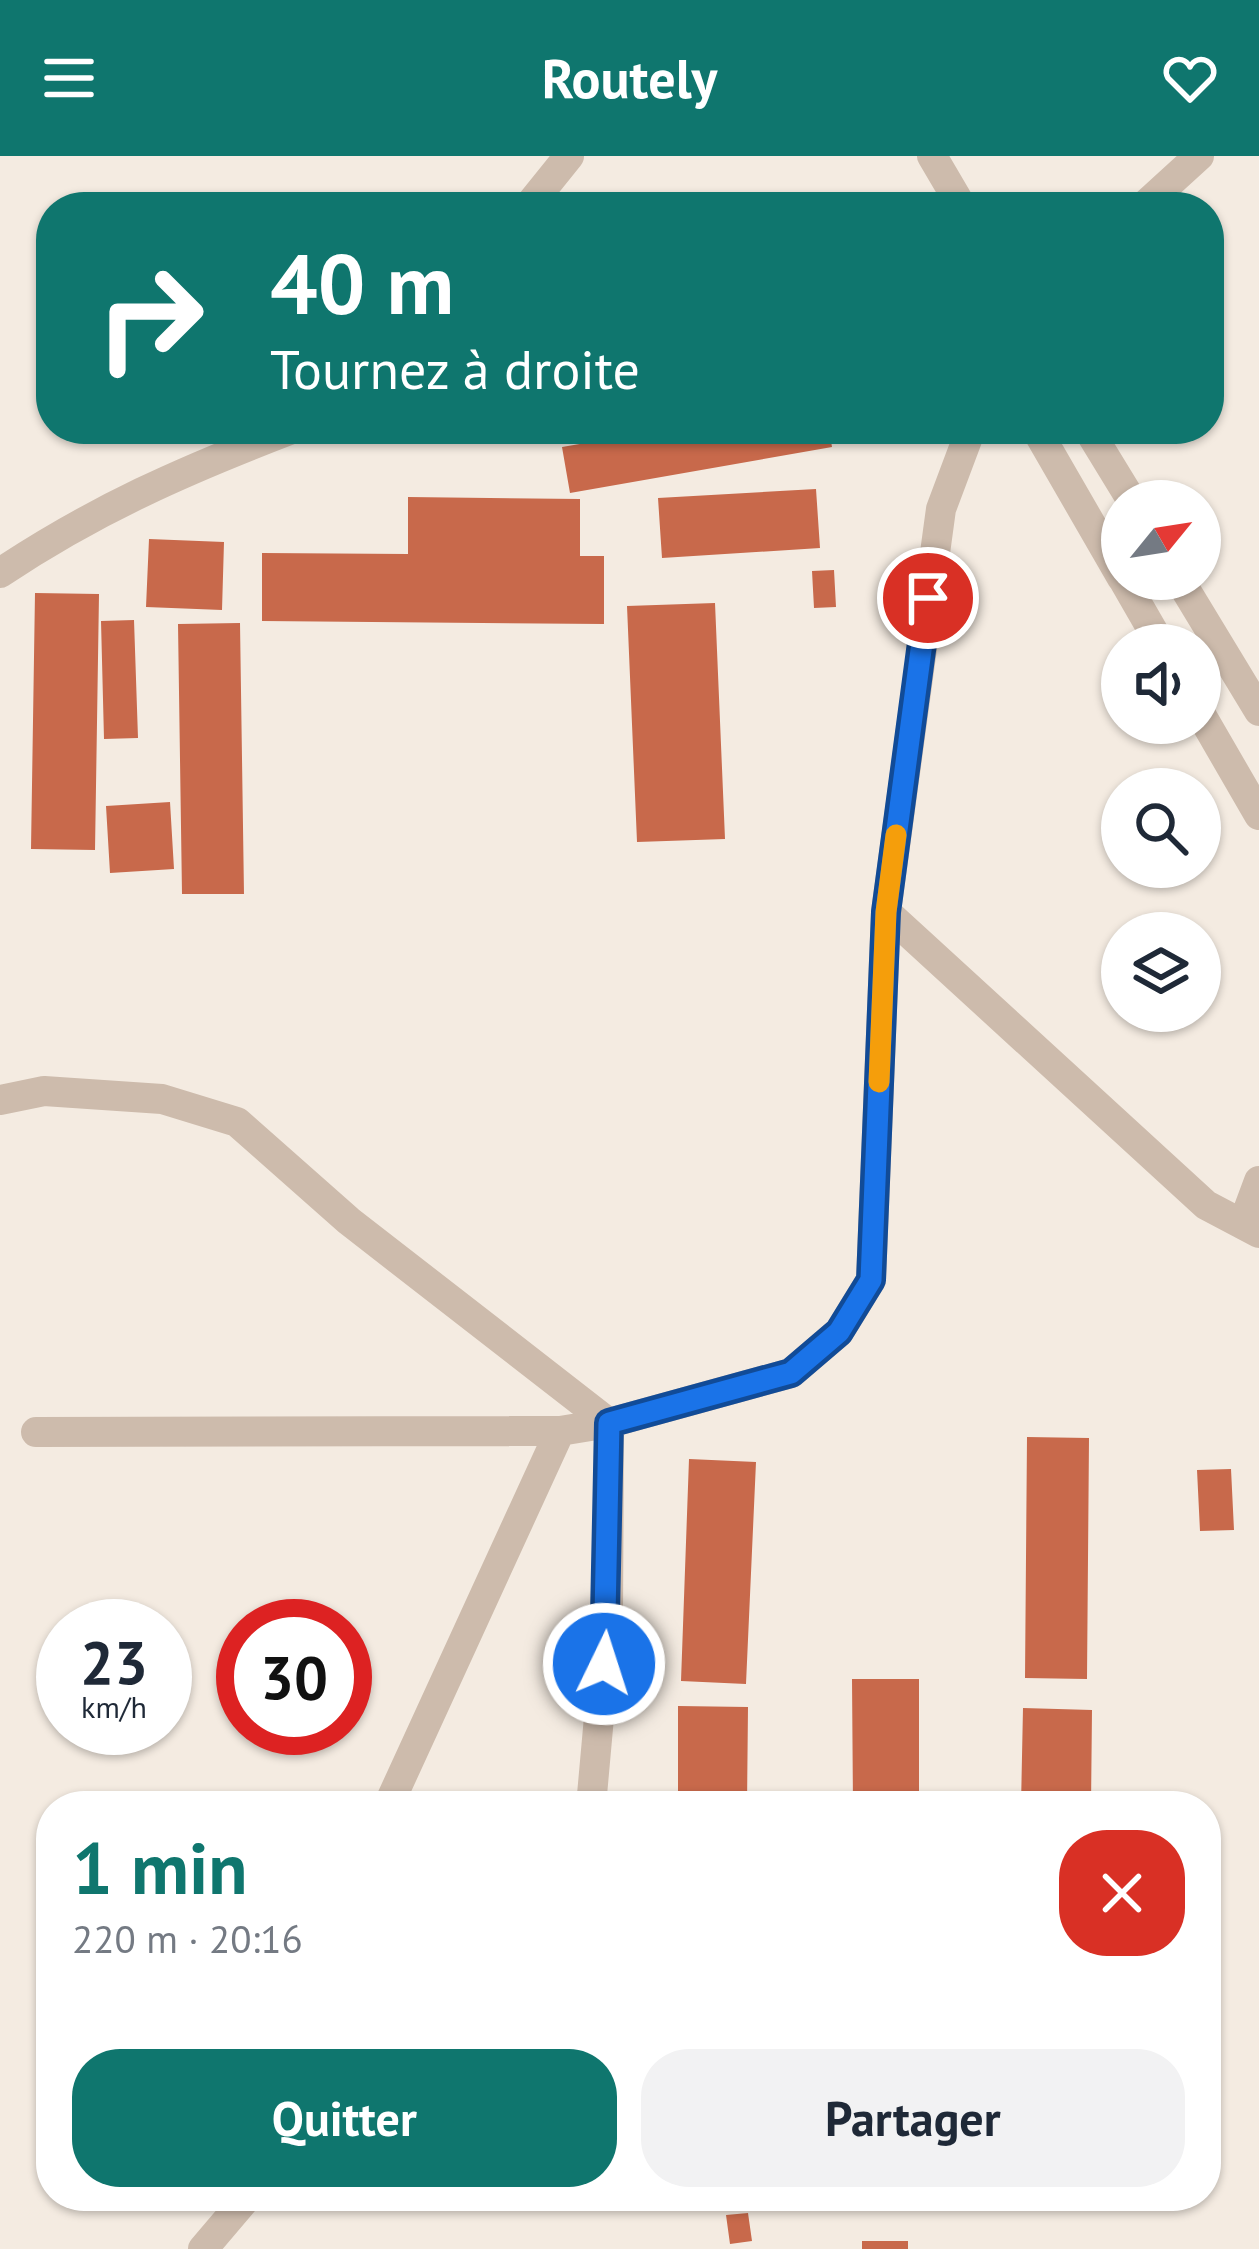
<!DOCTYPE html>
<html lang="fr">
<meta charset="utf-8">
<style>
body{margin:0;font-family:"PT Sans",sans-serif;background:#f2f2f3;color:#1f2937;height:100vh;display:flex;flex-direction:column;font-size:45px;white-space:nowrap}
*{box-sizing:border-box;margin:0}
p{font-size:39px;color:#747a83}
.icon{flex:none;width:66px;height:66px;fill:none;stroke:currentColor;stroke-width:2;stroke-linecap:round;stroke-linejoin:round}
.map{position:relative;flex:1;overflow:hidden}
.panel{position:absolute;left:36px;top:1635px;width:1185px;height:420px;display:flex;flex-direction:column;background:#fff;border-radius:48px;box-shadow:0 3px 9px #0004}
.panel>*{flex:none}
.top-card{position:absolute;left:36px;top:36px;width:1188px;height:252px;border-radius:48px;box-shadow:0 3px 9px #0004;background:#0f766e;color:#fff;overflow:hidden}
.needle{width:78px;rotate:60deg}
.fabs{position:absolute;left:1101px;top:324px;display:grid;gap:24px}
.fabs a{display:grid;place-items:center;width:120px;height:120px;border-radius:50%;background:#fff;box-shadow:0 3px 9px #0004;font-size:60px}
.speed{position:absolute;left:36px;top:1443px;display:flex;gap:24px;font-size:60px;font-weight:700;text-align:center}
.speed>*{display:grid;place-content:center;width:156px;height:156px;border-radius:50%;background:#fff;box-shadow:0 3px 9px #0004;line-height:1}
.speed small{font-size:30px;font-weight:400}
.speed .limit{border:18px solid #d22;background:#fff;color:#111}
.pin{position:absolute;display:grid;place-items:center;width:102px;height:102px;color:#fff;margin:-51px;border:6px solid #fff;border-radius:50%;box-shadow:0 3px 12px #0007}
.me{position:absolute;width:132px;margin:-66px;rotate:4deg;stroke-linejoin:round;filter:drop-shadow(0 0 9px #0008)}
.turn{display:flex;align-items:center;gap:42px;height:252px;padding:0 36px;font-size:54px}
.turn .icon{width:156px;height:156px;stroke-width:2.5}
.turn b{display:block;font-size:84px;line-height:102px}
.round{display:grid;place-items:center;flex:none;width:126px;height:126px;border-radius:48px;background:#f2f2f3}
.headline{display:flex;align-items:center;justify-content:space-between;height:204px;padding:0 36px}
h1{font-size:72px;font-weight:600;line-height:90px;color:#0f766e}
.primary-button{display:flex;gap:24px;margin-top:auto;padding:24px 36px}
.primary-button a{flex:1;height:138px;border-radius:48px;background:#0f766e;color:#fff;font-size:48px;font-weight:600;line-height:138px;text-align:center}
.primary-button a+a{background:#f2f2f3;color:#1f2937}
header{display:flex;justify-content:space-between;align-items:center;height:156px;padding:0 36px;background:#0f766e;color:#fff;font-size:54px;font-weight:600}
.map>svg:first-child{display:block}
.building{fill:#c8694b}
.lines{fill:none;stroke-linecap:round;stroke-linejoin:round}
.street{stroke:#cdbbac;stroke-width:30}
.route-casing{stroke:#114b97;stroke-width:30}
.route{stroke:#1a73e8;stroke-width:21}
.slow{stroke:#f59e0b;stroke-width:21}
</style>
<header><svg class="icon" aria-label="menu" viewBox="0 0 24 24"><path d="M4 6h16M4 12h16M4 18h16"/></svg>Routely<svg class="icon" aria-label="heart" viewBox="0 0 24 24"><path d="M12 20l-8-8c-3-5 5-10 8-4 3-6 11-1 8 4z"/></svg></header>
<div class="map">
<svg width="1259" height="2093" viewBox="0 0 1259 2093">
<rect width="100%" height="100%" fill="#f4ebe1"/>
<path class="building" d="M668,273H829L832,291L570,337L562,291Z
M816,333L820,392L662,402L658,342Z
M408,341L580,343V400H604V468L262,465V397L408,398Z
M149,383L224,386L222,454L146,451Z
M834,414L836,451L814,452L812,415Z
M35,437L99,438L95,694L31,693Z
M715,447L725,683L637,686L627,450Z
M134,464L138,582L104,583L101,465Z
M240,467L244,738H182L178,468Z
M170,646L174,713L110,717L106,650Z
M1027,1281L1089,1282L1087,1523L1025,1522Z
M689,1303L756,1306L746,1528L681,1525Z
M1231,1313L1234,1374L1200,1375L1197,1314Z
M852,1523H919V1650H853Z
M678,1550L748,1551L747,1650H678Z
M1023,1552L1092,1554L1091,1650H1021Z
M839,2040H925V2050H839Z
M748,2057L752,2085L730,2088L726,2059Z
M862,2085H908V2093H862Z"/>
<g class="lines">
<path class="street" d="M932,0L962,51
M528,51L569,0
M1143,51L1199,0
M1036,273L1122,422
M1088,273L1132,345
M0,417C96,353 185,314 292,273
M1123,423L1161,489
M1179,423L1259,555
M1200,557L1259,659
M886,756L1206,1049L1259,1077
M0,944L44,935L162,943L237,966L349,1065L609,1267L608,1461L591,1650
M1243,1068L1259,1025
M36,1276L560,1275L609,1267L791,1217L839,1176L871,1124L886,756L941,353L971,273
M388,1650L560,1275
M203,2093L248,2040"/>
</g>
<g class="lines">
<defs>
<path id="route" d="M604,1508L609,1267L791,1217L839,1176L871,1124L886,756L928,442"/>
</defs>
<use href="#route" class="route-casing"/>
<use href="#route" class="route"/>
<path class="slow" d="M879,926L886,756L896,679"/>
</g>
</svg>
<div class="fabs">
<a><svg class="needle" viewBox="-14 -14 28 28"><path d="M0-13l5 13h-10z" fill="#e53935"/><path d="M0 13l5-13h-10z" fill="#747a83"/></svg></a>
<a><svg class="icon" aria-label="sound" viewBox="0 0 24 24"><path d="M4 9h4l5-4v14l-5-4H4zM17 9q2 3 0 6"/></svg></a>
<a><svg class="icon" aria-label="search" viewBox="0 0 24 24"><circle cx="10" cy="10" r="6"/><path d="M15 15l6 6"/></svg></a>
<a><svg class="icon" aria-label="layers" viewBox="0 0 24 24"><path d="M12 4l9 5-9 5-9-5zM3 14l9 5 9-5"/></svg></a>
</div>
<div class="speed"><div>23<small>km/h</small></div><div class="limit">30</div></div>
<div class="pin" style="left:928px;top:442px;background:#d93025"><svg class="icon" aria-label="arrive" viewBox="0 0 24 24"><path d="M6 21V4h12l-3 4 3 4H6"/></svg></div>
<svg class="me" style="left:604px;top:1508px" viewBox="-20 -20 40 40"><circle r="17" fill="#1a73e8" stroke="#fff" stroke-width="3"/><path d="M0-11L8 9 0 5-8 9z" fill="#fff"/></svg>
<div class="top-card">
<div class="turn"><svg class="icon" aria-label="right" viewBox="0 0 24 24"><path d="M7 20v-9h11M14 6l5 5-5 5"/></svg><div><b>40 m</b>Tournez à droite</div></div>
</div>
<section class="panel">
<div class="headline"><div><h1>1 min</h1><p>220 m · 20:16</p></div><a class="round" style="background:#d93025;color:#fff"><svg class="icon" aria-label="close" viewBox="0 0 24 24"><path d="M6 6l12 12M18 6L6 18"/></svg></a></div>
<div class="primary-button"><a>Quitter</a><a>Partager</a></div>
</section>
</div>
